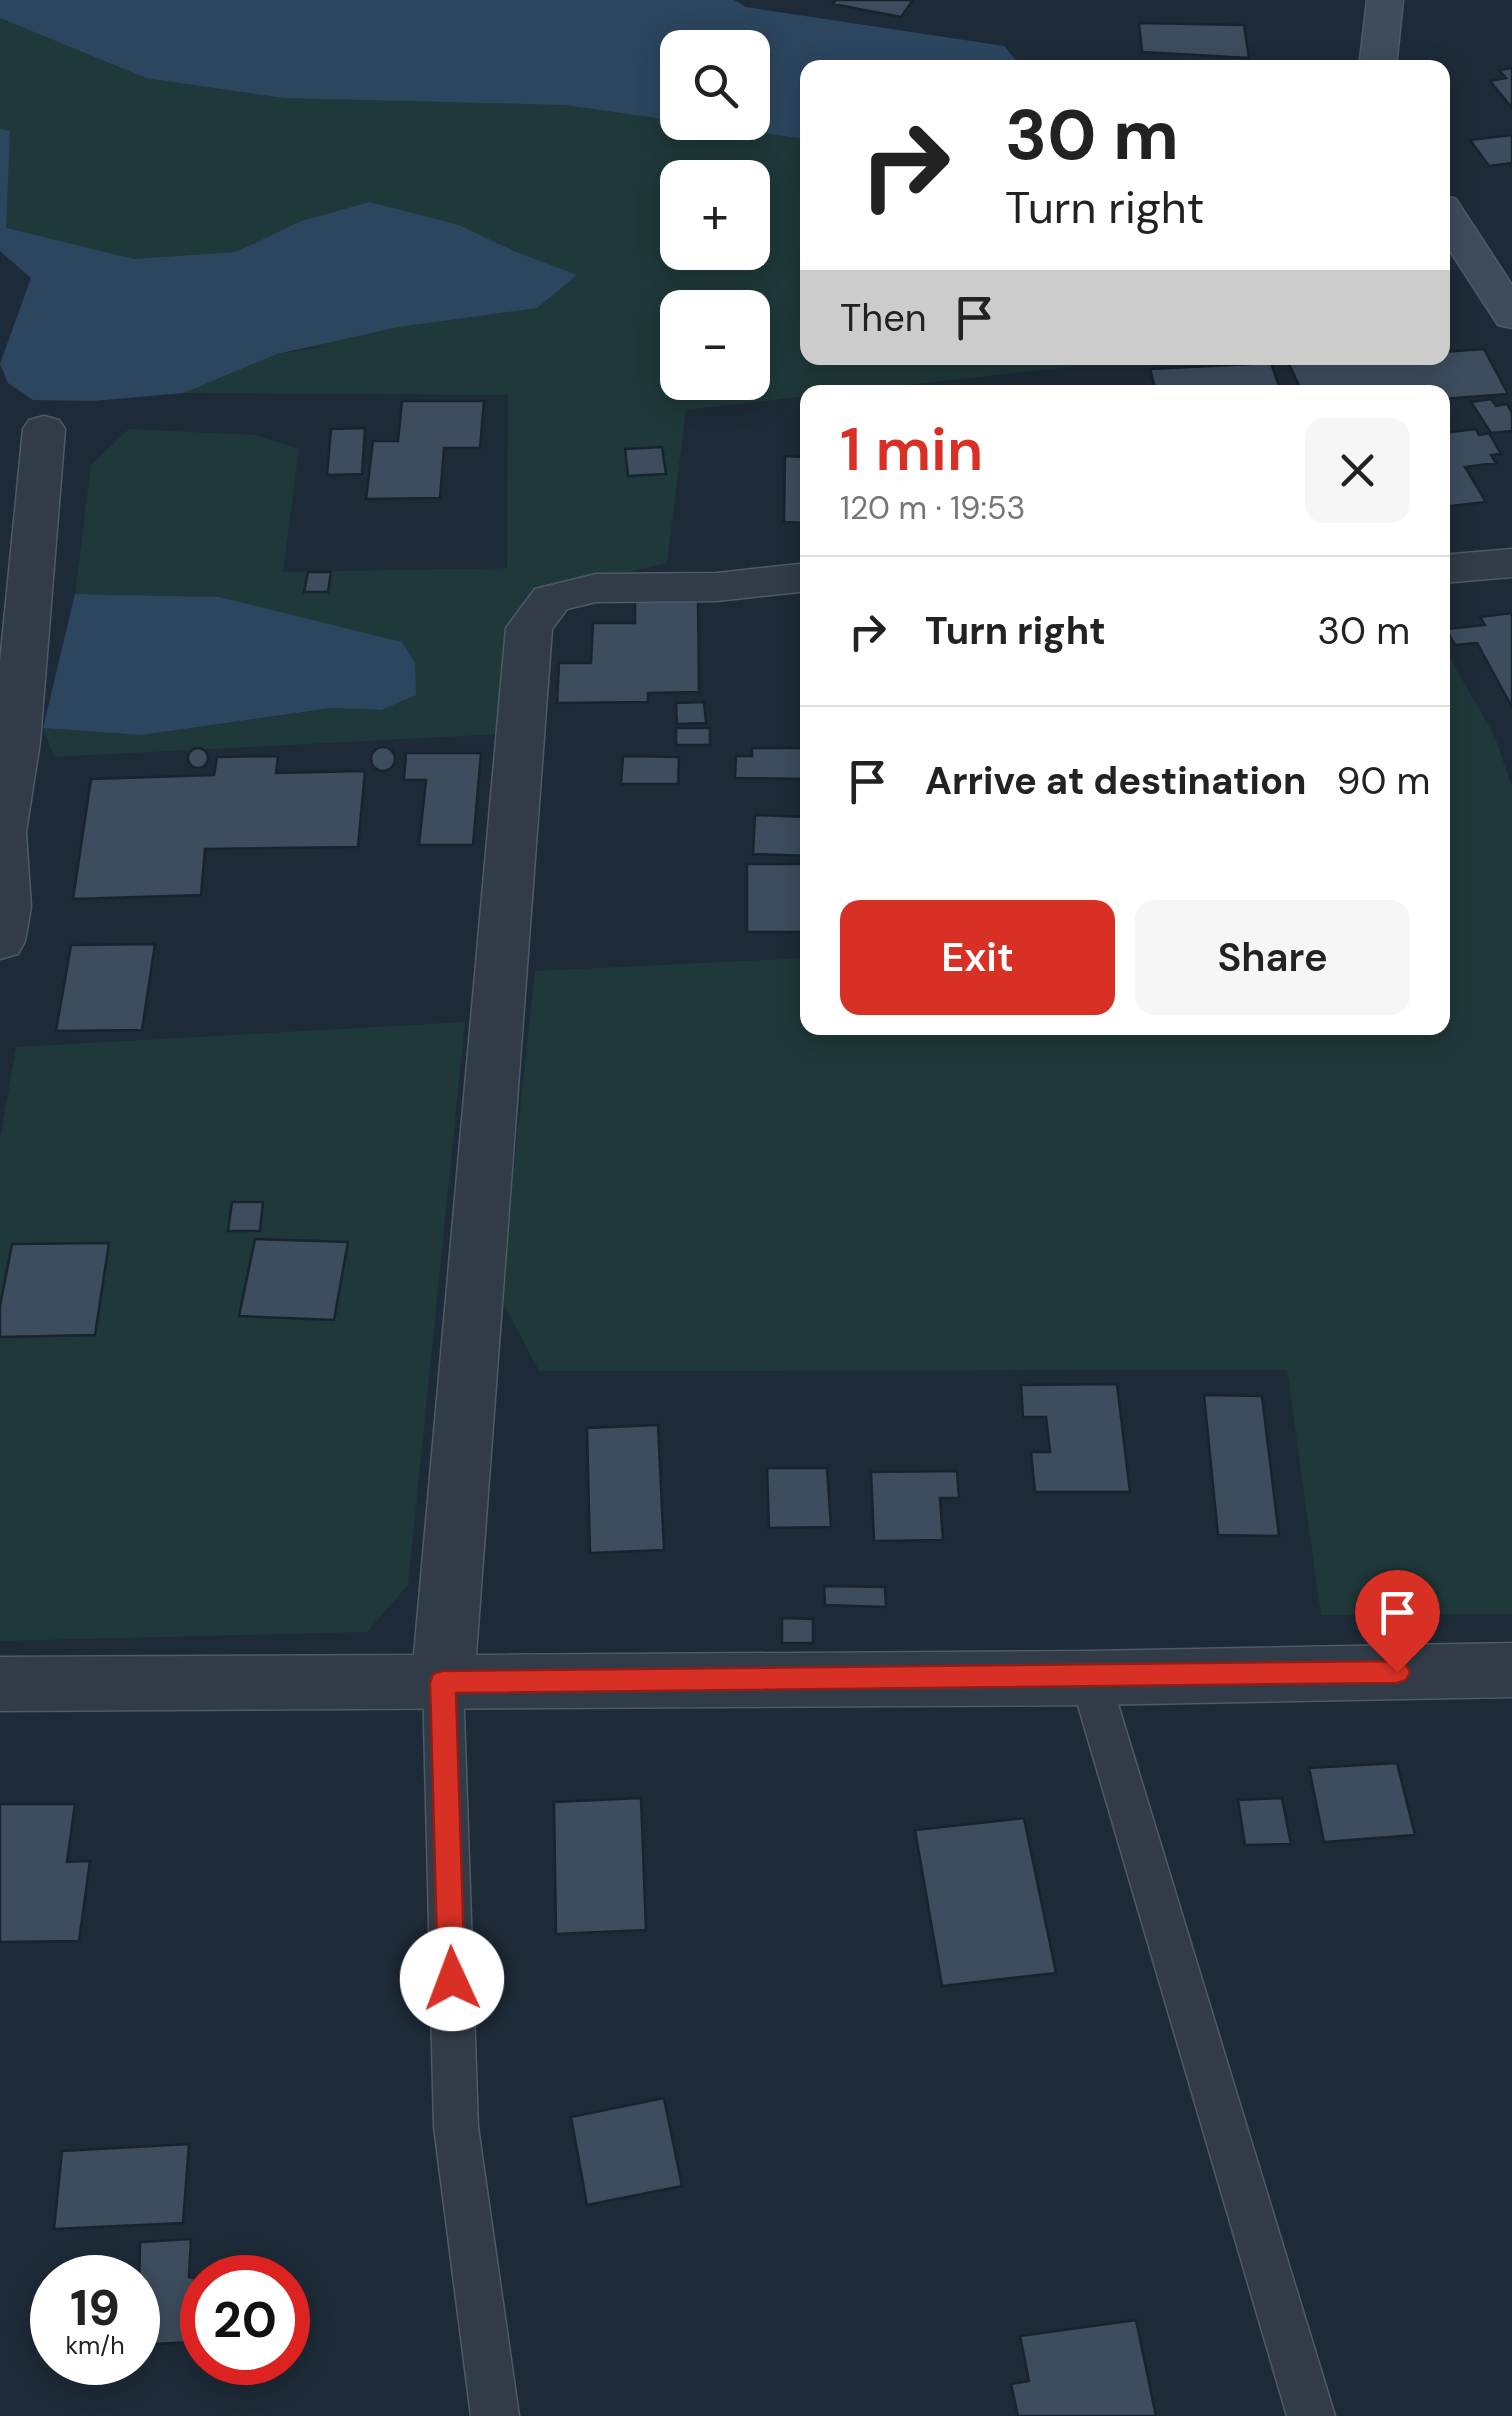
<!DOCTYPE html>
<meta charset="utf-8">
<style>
body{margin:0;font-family:"DM Sans",sans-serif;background:#f6f6f6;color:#222;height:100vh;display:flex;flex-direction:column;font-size:38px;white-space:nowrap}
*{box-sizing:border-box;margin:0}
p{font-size:32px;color:#767676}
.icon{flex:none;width:55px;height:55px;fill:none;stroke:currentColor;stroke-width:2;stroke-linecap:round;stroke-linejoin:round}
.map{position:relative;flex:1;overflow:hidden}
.sheet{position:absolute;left:800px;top:385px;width:650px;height:650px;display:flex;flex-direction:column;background:#fff;border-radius:20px;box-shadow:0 5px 25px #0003}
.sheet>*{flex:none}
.hud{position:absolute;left:800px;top:60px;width:650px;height:305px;border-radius:20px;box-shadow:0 5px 25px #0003;background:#fff;color:#222;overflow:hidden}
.fabs{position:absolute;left:660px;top:30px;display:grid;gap:20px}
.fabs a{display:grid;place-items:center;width:110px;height:110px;border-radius:20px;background:#fff;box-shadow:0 5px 25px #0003;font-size:50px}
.speed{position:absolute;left:30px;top:2255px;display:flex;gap:20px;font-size:50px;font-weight:700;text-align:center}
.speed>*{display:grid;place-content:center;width:130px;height:130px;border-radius:50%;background:#fff;box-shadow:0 5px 25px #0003;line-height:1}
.speed small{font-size:25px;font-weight:400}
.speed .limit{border:15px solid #d22;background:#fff;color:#111}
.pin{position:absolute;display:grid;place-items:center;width:85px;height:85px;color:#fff;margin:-102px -42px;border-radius:50% 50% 50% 0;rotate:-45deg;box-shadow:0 0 10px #0007}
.pin .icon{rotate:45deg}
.me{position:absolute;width:110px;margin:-55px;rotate:358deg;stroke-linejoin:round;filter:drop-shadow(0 0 8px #0008)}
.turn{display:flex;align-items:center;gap:35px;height:210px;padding:0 40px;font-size:45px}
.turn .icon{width:130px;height:130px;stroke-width:2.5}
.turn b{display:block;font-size:70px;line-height:85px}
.then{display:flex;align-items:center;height:95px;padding:0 40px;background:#0003;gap:20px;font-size:38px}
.round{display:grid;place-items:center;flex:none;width:105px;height:105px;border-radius:20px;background:#f6f6f6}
.summary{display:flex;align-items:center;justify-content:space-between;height:170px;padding:0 40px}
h1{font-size:60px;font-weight:600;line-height:75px;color:#d93025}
.action{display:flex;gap:20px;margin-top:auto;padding:20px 40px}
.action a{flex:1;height:115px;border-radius:20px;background:#d93025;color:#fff;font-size:40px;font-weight:600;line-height:115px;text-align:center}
.action a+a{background:#f6f6f6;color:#222}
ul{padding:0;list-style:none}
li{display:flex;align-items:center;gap:30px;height:150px;padding:0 40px;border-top:2px solid #e0e0e0}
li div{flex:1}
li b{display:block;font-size:38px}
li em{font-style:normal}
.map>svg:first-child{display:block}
.green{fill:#1f3839;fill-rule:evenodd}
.water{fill:#2c465f}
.building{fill:#3d4d5d;stroke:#18232e;stroke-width:2.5}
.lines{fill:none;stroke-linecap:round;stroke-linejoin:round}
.lane-casing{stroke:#4e5a67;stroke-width:3}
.street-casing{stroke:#4e5a67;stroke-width:3}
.secondary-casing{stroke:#4e5a67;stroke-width:3}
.lane{fill:#313c48;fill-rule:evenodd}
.street{fill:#313c48;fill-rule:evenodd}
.secondary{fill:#3e4c5c;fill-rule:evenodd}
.route{fill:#d93025;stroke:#8d1f18;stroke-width:2.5}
</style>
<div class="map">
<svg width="1512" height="2416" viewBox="0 0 1512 2416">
<rect width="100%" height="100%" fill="#1d2b38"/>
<path class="green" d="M0,0L678,74V122H752L807,92L808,358H1152L841,392H808L807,396L686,410L667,563L531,594L508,626L503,734L54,757L43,728L142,735L333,708L381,710L297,617L219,597L75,594L91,465L129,429L255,435L299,449L283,572L507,568L508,395L184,393L277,354L327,346L0,364L31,278L0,251ZM678,178H752V252H678ZM678,308H752V382H678Z
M1443,646L1495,737L1512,787V1614L1321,1615L1287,1370L539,1371L500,1297L535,971L807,958L808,1028H1442Z
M465,1022L408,1585L367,1632L0,1641V1140L16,1047Z"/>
<path class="water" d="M0,0H734L746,7L1004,46L1018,63L1037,67L808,68L807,139L685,123L752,122V48H678L677,121L566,105L284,98L146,78L0,18Z
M0,129L10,131L6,228L134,259L236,252L301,221L370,202L459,225L516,252L577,275L537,308L398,327L277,354L184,393L93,401L33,400L8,383L0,364L31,278L0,251Z
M75,594L219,597L402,642L415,663L416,695L381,710L332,708L142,735L43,728Z"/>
<path class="building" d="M836,0H913L901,17L833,4Z
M1139,23L1244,25L1249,58L1142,52Z
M1512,68V108L1490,81L1506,78L1499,70Z
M1512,135V163L1504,164L1489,166L1470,140Z
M1484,349L1508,394L1442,399V392H1302L1288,362L1321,358H1442V352Z
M1271,363L1279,386L1156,392L1150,369Z
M1491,399L1496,406L1507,404L1512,413V431L1491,433L1471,402Z
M402,401H484L480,448H444L440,498L366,499L373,441H398Z
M365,428L362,474L327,475L331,429Z
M1476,429L1479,435L1489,433L1501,454L1491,455L1496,463L1465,467L1486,502L1442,507V433Z
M805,444L808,523L784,522L785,456L805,457Z
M662,447L666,474L628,476L625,449Z
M308,572H331L328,592H304Z
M635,598H698L699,692L648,693V702L557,703L559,663H591L593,623H635Z
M1512,613V707L1477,643L1455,645L1446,629L1485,625L1480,617Z
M704,702L706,723L677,724L676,703Z
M676,728H710V745H676Z
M371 759a12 12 0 1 1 24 0a12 12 0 1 1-24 0Z
M752,748H808V779L735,778L736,756H752Z
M188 758a10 10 0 1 1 20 0a10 10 0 1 1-20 0Z
M406,753H481L473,845H419L426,780H404Z
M278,756L276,773L365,771L358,847L205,849L201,895L73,899L91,779L214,775L217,757Z
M623,756L679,757L678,784H621Z
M755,815L808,817V856L753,854Z
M747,864H808V932H747Z
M155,944L142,1030L56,1031L71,945Z
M232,1202H263L260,1231H228Z
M255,1239L348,1242L334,1320L239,1316Z
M109,1243L95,1335L0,1337V1306L12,1244Z
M1117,1384L1130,1492H1035L1031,1452H1050L1046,1417H1023L1021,1385Z
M1204,1395L1262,1396L1279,1536L1218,1535Z
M658,1425L664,1550L590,1553L587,1428Z
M767,1468H827L831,1527L769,1528Z
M957,1471L959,1498H940L943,1540L874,1541L871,1472Z
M824,1586L885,1587L886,1607L825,1605Z
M782,1618L813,1619V1643H782Z
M1397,1763L1415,1835L1324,1842L1309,1768Z
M641,1798L646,1930L556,1934L554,1802Z
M1282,1798L1291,1844L1245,1845L1238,1800Z
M0,1804H75L67,1862L90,1861L79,1941L0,1942Z
M1024,1818L1056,1973L942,1986L915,1830Z
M664,2098L682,2186L587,2205L571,2117Z
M189,2144L183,2223L54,2229L62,2151Z
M191,2239L189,2277L195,2278L191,2342L138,2345L140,2242Z
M1136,2320L1156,2416H1018L1011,2384L1029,2381L1020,2336Z"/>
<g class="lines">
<defs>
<path id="lane" d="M1090,1661L1104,1666L1110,1678L1335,2416H1287L1070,1678L1076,1666Z
M443,1665L457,1670L463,1682L478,2127L519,2416H471L434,2127L423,1682L429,1670Z"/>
<path id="street" d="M44,416L59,420L65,429L40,742L26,832L31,907L25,941L18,954L0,959V662L23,429L29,420Z
M1512,549V577L1442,583V555Z
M808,563V591L717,601L596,602L567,609L552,629L476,1655L1090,1651L1512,1643V1697L1090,1705L0,1711V1657L414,1655L506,628L535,589L596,574L717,573Z"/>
<path id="secondary" d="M1367,0H1403L1396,68H1359Z
M1442,195L1456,199L1512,285V328L1498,325L1442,239Z"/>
</defs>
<use href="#lane" class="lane-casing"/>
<use href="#street" class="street-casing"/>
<use href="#secondary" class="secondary-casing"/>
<use href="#lane" class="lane"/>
<use href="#street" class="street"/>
<use href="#secondary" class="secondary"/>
</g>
<path class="route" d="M1397,1661L1406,1664L1410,1672L1406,1680L1397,1683L456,1693L465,1979L461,1988L452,1992L442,1988L438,1979L430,1682L433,1674L442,1671Z"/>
</svg>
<div class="fabs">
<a><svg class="icon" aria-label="search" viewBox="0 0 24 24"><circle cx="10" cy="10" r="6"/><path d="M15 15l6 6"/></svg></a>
<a>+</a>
<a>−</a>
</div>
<div class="speed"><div>19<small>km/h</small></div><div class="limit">20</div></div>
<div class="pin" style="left:1397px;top:1672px;background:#d93025"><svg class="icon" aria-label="arrive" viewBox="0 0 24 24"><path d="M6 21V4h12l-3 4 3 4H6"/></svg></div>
<svg class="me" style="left:452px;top:1979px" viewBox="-20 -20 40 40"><circle r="19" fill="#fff"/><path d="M0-13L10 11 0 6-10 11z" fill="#d93025"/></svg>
<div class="hud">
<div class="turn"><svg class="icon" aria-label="right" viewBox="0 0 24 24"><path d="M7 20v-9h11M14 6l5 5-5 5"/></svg><div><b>30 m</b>Turn right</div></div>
<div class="then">Then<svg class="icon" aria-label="arrive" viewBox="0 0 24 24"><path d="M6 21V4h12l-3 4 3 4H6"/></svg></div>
</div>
<section class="sheet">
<div class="summary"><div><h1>1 min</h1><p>120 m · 19:53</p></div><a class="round"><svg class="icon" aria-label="close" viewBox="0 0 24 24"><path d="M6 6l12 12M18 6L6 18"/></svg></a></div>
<ul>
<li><svg class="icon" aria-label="right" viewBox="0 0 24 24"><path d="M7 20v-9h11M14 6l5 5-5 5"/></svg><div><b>Turn right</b></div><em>30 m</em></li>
<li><svg class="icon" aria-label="arrive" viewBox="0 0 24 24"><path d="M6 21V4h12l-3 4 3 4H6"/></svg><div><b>Arrive at destination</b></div><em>90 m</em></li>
</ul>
<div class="action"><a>Exit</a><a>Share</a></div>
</section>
</div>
